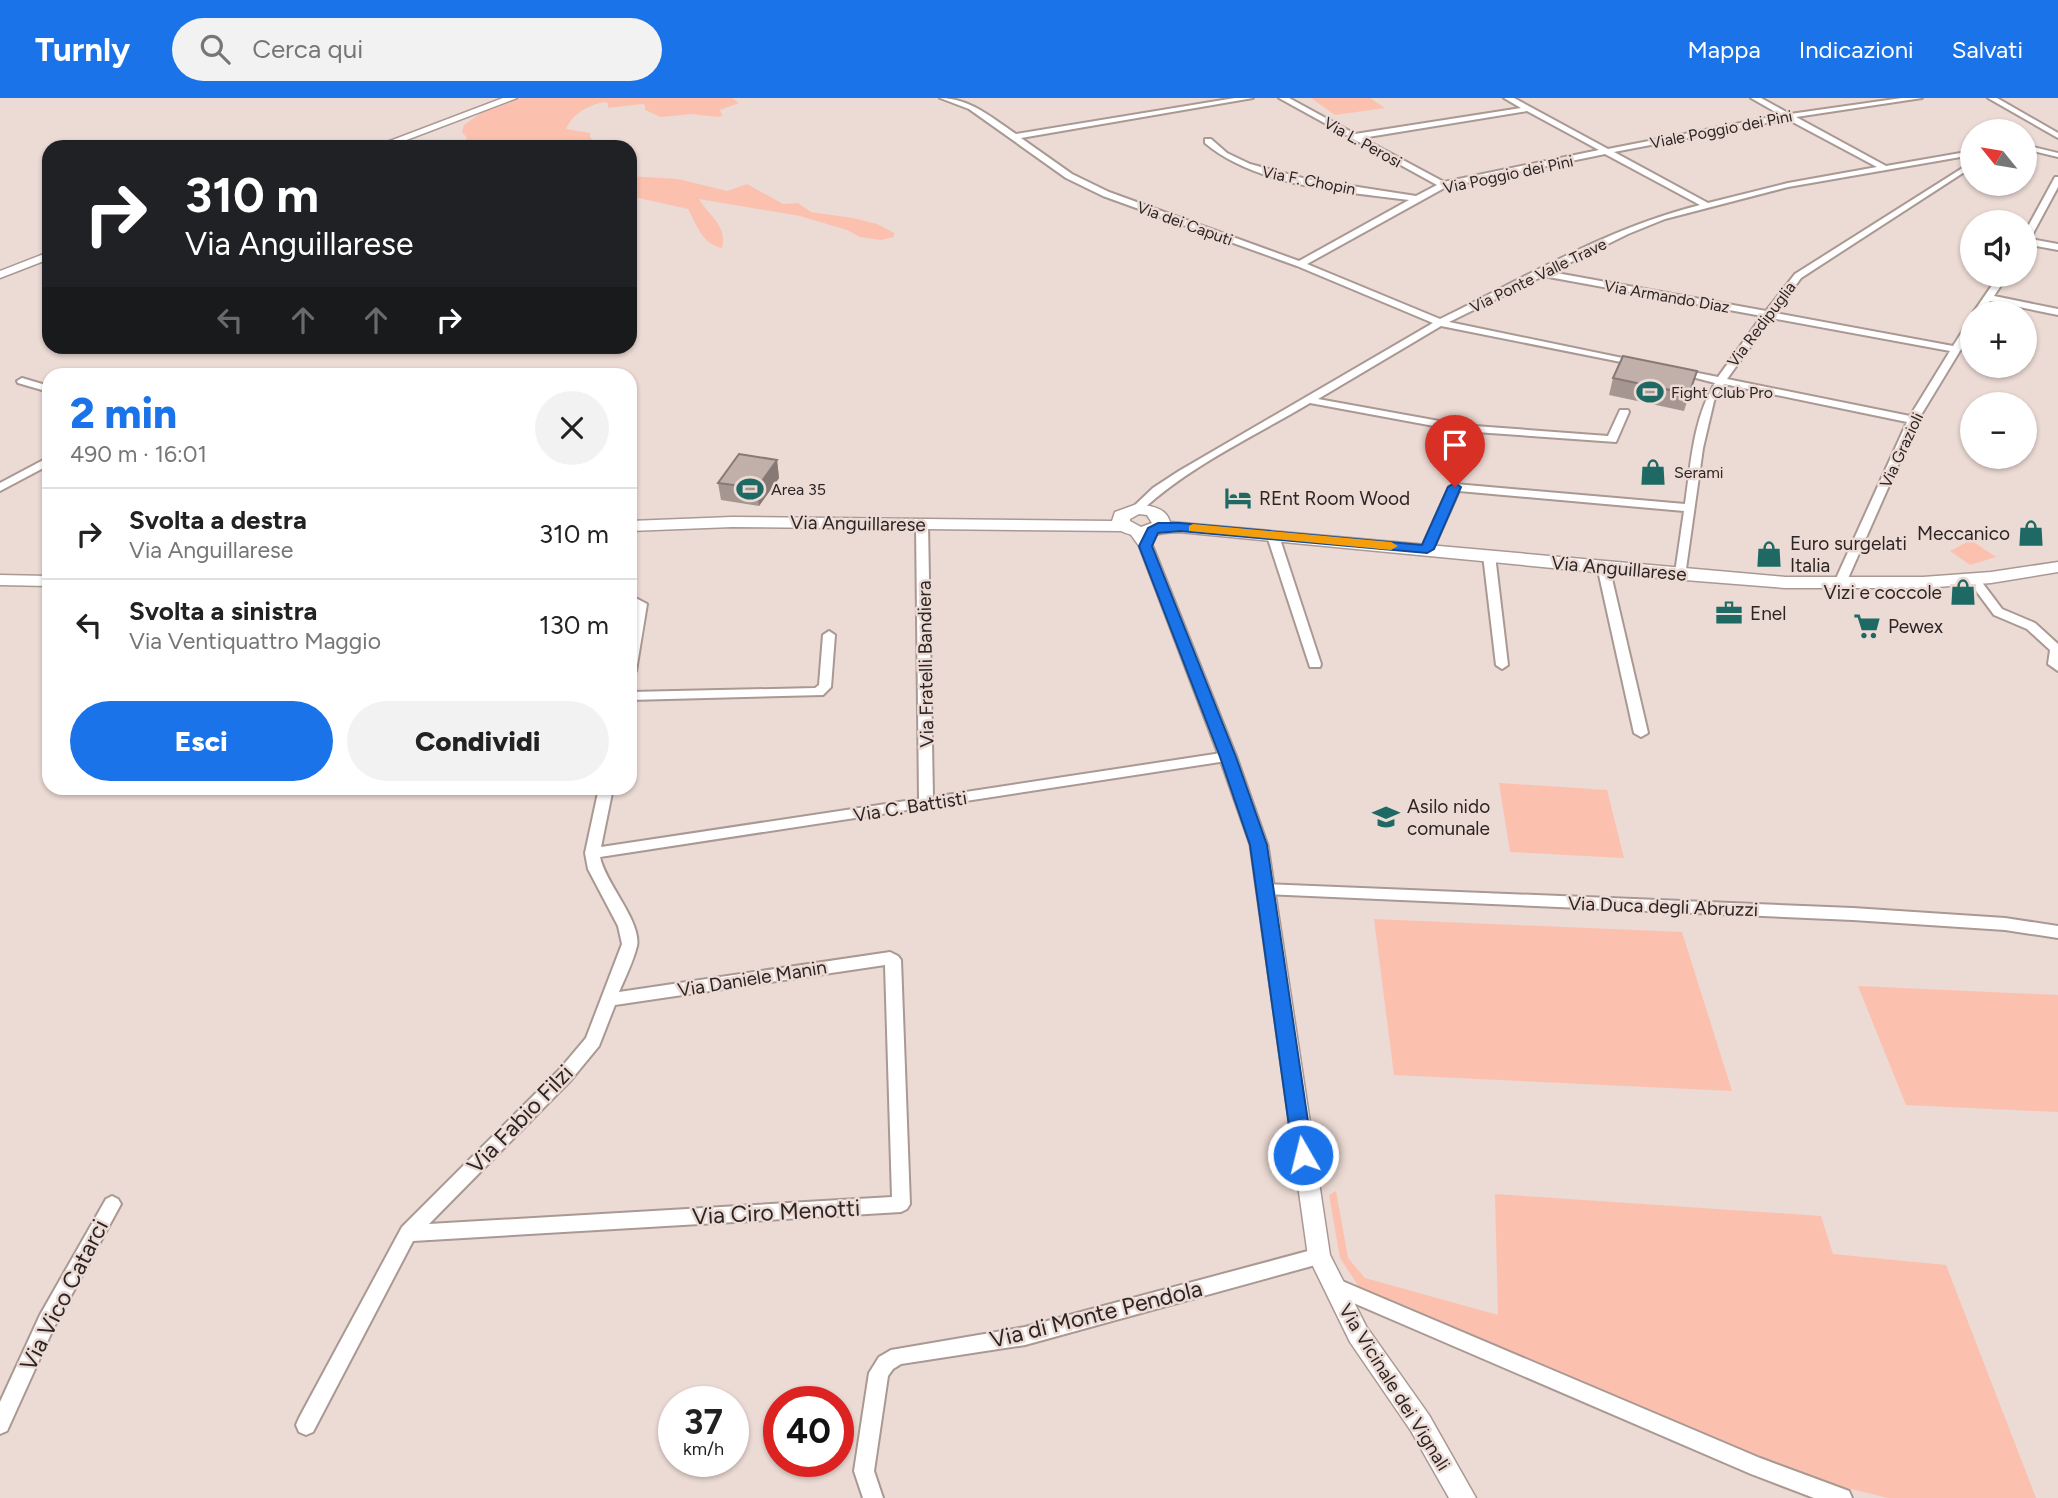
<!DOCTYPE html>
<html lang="it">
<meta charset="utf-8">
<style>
body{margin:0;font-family:Figtree,sans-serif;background:#f2f2f2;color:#222;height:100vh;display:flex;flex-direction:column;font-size:26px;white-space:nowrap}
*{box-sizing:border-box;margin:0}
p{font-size:23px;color:#767676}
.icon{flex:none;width:38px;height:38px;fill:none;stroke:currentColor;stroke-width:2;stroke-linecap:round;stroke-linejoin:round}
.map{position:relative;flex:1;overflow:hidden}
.details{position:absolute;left:42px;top:270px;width:595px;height:427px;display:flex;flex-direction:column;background:#fff;border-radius:21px;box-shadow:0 2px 5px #0004}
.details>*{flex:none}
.guide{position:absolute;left:42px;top:42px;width:595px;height:214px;border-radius:21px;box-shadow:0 2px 5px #0004;background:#202124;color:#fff;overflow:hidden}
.needle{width:46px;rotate:300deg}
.controls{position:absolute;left:1960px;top:21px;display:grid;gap:14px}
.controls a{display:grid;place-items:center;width:77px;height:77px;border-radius:50%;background:#fff;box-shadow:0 2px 5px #0004;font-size:35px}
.speed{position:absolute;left:658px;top:1288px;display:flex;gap:14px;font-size:35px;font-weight:700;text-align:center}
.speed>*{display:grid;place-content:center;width:91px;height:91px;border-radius:50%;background:#fff;box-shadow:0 2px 5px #0004;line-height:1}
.speed small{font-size:18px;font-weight:400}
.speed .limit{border:10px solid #d22;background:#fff;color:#111}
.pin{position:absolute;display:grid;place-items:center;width:60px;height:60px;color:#fff;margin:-72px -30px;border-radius:50% 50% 50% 0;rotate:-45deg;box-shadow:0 0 7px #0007}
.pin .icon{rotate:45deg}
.me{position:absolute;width:77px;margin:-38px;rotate:352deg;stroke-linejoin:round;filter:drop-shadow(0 0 5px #0008)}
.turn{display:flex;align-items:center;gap:24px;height:147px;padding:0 28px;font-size:32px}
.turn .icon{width:91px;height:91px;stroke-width:2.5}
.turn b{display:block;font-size:49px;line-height:60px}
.lanes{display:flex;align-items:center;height:66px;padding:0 28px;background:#0003;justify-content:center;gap:35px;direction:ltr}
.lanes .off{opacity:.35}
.round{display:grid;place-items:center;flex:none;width:74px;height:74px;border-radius:37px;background:#f2f2f2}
.overview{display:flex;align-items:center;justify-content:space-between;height:119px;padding:0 28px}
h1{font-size:42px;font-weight:800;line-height:52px;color:#1a73e8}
.cta{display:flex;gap:14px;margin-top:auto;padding:14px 28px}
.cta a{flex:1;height:80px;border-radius:42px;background:#1a73e8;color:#fff;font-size:28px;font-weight:800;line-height:80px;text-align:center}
.cta a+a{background:#f2f2f2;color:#222}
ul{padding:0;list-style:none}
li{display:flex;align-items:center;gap:21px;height:91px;padding:0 28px;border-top:2px solid #e0e0e0}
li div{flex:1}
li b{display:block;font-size:26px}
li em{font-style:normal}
header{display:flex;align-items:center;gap:42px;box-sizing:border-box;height:98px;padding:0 35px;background:#1a73e8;color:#fff}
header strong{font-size:33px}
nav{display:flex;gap:38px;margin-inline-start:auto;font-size:24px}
.search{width:490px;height:63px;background:#f2f2f2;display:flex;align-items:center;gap:18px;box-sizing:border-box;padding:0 24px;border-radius:38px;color:#767676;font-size:26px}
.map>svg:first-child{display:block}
.green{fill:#fbc1ae}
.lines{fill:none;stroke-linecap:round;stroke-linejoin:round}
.minor-casing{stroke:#aa9893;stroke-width:4}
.tertiary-casing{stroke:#aa9893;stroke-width:3}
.secondary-casing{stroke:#aa9893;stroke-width:3}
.minor{fill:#fff;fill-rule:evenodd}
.tertiary{fill:#fff;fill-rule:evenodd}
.secondary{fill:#fff;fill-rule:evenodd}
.wall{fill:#a69691}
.shaded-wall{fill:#877a76}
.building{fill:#c1afa9;stroke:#877a76;stroke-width:2}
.route{fill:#1a73e8;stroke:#114b97;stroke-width:2}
.slow{fill:#f59e0b}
.labels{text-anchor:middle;stroke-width:5;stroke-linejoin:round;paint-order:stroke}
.far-street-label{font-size:16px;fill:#2c2523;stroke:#ecdad4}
.far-poi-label{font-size:16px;fill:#2c2523;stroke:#ecdad4;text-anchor:start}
.poi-label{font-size:19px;fill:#2c2523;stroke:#ecdad4;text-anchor:start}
.street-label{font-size:19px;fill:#2c2523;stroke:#ecdad4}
.near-street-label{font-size:23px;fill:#2c2523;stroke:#ecdad4}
</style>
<header>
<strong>Turnly</strong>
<div class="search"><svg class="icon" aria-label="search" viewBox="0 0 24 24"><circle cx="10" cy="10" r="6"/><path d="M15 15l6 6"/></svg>Cerca qui</div>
<nav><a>Mappa</a><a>Indicazioni</a><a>Salvati</a></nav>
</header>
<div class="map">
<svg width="2058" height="1400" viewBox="0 0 2058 1400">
<rect width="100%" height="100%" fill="#ecdad4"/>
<path class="green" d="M521,0H732L739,5L720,12L722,18L718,19L692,16L661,19L645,12V7L642,6L608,10V5L603,4C588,8 573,15 566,31L590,35V39L596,45L627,47L625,49H450L462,46L467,40L462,34L464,27L481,15Z
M1311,0H1370L1385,10L1335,17Z
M630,78L678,81L727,93L747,86L783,106L798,105L811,114L853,120L877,126L894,135V139L881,142L860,139L847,132L800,118L699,101C709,118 728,128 722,150C702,146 697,127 688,111L630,98Z
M1971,442L1972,443L1996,459L1970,467L1950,453Z
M1499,685L1607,692L1624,760L1510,754Z
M1374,821L1682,834L1732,993L1394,977Z
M1858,888L2058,897V1014L1906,1007Z
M1336,1093L1348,1160L1365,1180L1498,1217L1495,1096L1821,1118L1833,1156L1946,1167L2036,1400H1888L1814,1382L1363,1195L1340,1160L1329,1097Z"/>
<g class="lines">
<defs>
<path id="minor" d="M940,0C970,0 992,20 1016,36L1235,0H1253L1021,40L1072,76L1109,94L1299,163L1409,102C1344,93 1257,89 1205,45V41H1211L1227,55L1250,66L1306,81L1416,98L1437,87L1279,0H1289L1355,36L1521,10L1504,0H1514L1608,51L1781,17L1751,0H1761L1790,16L1902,0H1922L1796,19L1886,68L1972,53V57L1788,89L1665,121L1628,136L1551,174L1766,213L1795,176L1972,64V69L1801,180L1775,215L1953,248L1969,223L1972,222V233L1918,322L1846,485L1840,489L1834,485L1907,324L1724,286L1714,303L1703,350L1685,478H1677L1675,475L1684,413L1459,393L1433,451L1431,453H1423L1421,451L1449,389L1455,386L1685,406C1691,365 1693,321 1715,285L1673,274L1678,271L1718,279L1762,218L1543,178L1449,224L1637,263L1641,264V268L1441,228L1318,301L1461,327L1608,338L1620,312H1628L1629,314L1616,344L1461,333L1310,305C1253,339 1189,368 1141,413H1133V409L1153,390L1179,373L1433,225L1297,168L1103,98L1066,80L969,11ZM1527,13L1599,52L1444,84L1362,40ZM1787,21L1877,69L1788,85L1708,105L1614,54ZM1605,56L1700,107C1608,130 1524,180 1440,221L1307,166L1446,89ZM1771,220L1950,253L1910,318L1727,281Z
M1988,0H1997L2058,35V40Z
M2025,47L2058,55V59L2025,51Z
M2055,79H2058V89L2030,141L2058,146V152L2025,146V134Z
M1999,177H2008L1994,198L2058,211V217L1990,203L1983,215H1973Z
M22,280L49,288V294L18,285L17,283Z
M49,359V367L0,393V385Z
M922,423L928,426L933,699L1228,654L1233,656L1235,659L1233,662L600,759C605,785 642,824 637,848C633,864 625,880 619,894L890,854L898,858L901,862L910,1106L907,1111L901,1114L413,1143L313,1334L306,1337L299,1334L296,1327L299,1320L402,1129L559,972L586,940L622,846L618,828L588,771L585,755L599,690H613L601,749L919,701L916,426ZM885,867L892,1099L429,1126L571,982L599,948L615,907Z
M1273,435L1279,438L1321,566L1320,569H1310L1309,566L1267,438Z
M1489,453L1495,457L1508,567L1502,571L1496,567L1483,457Z
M1603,464L1609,468L1648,635L1641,639L1634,635L1597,468Z
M1974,478L1978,479L2002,511L2035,525L2058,546V573L2048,566L2050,552L2027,531L1994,517L1968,482Z
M630,497L647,506L636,573L630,577V535L635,508L630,506Z
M829,533L835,537L831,589L823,597L630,602V594L815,590L819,587L823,537Z
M1266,786L1853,810L2005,820L2058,828V840L2005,832L1853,822L1266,796L1261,795L1259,791L1261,787Z
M112,1098L118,1101L121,1106L54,1229L7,1333L0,1336V1304L40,1217L106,1101Z
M1319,1150L1325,1152L1328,1158L1325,1164L1319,1166L1025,1247L901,1266L893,1271L888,1278L874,1373L883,1400H863L854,1373L869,1275L879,1259L891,1252L1025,1229Z
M1335,1180L1760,1360L1849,1393L1852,1400H1814L1751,1376L1328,1194L1326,1188L1328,1182Z"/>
<path id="tertiary" d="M503,0H517L388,49H374Z
M49,154V161L0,180V173Z
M1136,430L1141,431L1153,448L1237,659L1268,747L1330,1157L1366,1228L1429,1317L1476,1400H1449L1411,1333L1350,1244L1308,1158L1250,747L1219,659L1139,448L1129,434Z"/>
<path id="secondary" d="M1137,406C1150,408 1166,409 1170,424L1785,479H1923L1991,474L2058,464V474L1991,485L1923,490H1785L1647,479L1179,434C1158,434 1141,443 1121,433L732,429L630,433V423L732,419L1112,423L1115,414ZM1139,416L1147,417L1152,425L1141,429L1130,423V421Z
M0,477L49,478V488L0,487Z"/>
</defs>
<use href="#minor" class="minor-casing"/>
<use href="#tertiary" class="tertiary-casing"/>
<use href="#secondary" class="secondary-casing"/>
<use href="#minor" class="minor"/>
<use href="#tertiary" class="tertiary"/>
<use href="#secondary" class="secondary"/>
</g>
<path class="wall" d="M1697,273L1684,313L1609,297L1613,280Z
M777,362L779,380L759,408L721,402L718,385Z"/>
<path class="shaded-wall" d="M777,362L779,380L759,408L757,390Z"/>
<path class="building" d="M1623,258L1697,273L1689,296L1613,280Z
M739,356L777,362L757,390L718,385Z"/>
<path class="route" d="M1455,385L1461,389L1434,451L1427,455L1180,433L1158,435L1152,448L1236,659L1267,747L1313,1057L1310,1063L1303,1065L1296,1063L1293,1057L1250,747L1220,659L1139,448L1148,430L1158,425H1180L1422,447L1448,389Z"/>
<path class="slow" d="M1193,426L1391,444L1398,448L1391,452L1189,433V428Z"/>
<defs>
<symbol id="stadium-bare" viewBox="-9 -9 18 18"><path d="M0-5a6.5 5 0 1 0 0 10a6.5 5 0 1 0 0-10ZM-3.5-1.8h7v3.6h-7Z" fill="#1e6964" stroke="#ecdad4" stroke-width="2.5" paint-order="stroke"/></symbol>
<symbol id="shop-bare" viewBox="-9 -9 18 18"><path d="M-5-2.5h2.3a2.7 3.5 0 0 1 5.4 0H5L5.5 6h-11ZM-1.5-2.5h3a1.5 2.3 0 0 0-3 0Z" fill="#1e6964" stroke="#ecdad4" stroke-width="2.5" paint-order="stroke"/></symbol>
<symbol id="hotel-bare" viewBox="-9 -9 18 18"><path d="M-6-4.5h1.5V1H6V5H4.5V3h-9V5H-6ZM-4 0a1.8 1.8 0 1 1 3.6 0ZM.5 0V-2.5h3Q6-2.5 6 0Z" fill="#1e6964" stroke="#ecdad4" stroke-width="2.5" paint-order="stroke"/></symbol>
<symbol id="office-bare" viewBox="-9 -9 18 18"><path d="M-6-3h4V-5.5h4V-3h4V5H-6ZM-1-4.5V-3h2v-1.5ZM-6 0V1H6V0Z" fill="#1e6964" stroke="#ecdad4" stroke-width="2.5" paint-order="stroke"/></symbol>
<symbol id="supermarket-bare" viewBox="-9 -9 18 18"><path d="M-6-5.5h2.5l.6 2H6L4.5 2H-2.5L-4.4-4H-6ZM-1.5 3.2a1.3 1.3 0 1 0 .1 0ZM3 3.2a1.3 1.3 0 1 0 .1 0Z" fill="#1e6964" stroke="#ecdad4" stroke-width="2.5" paint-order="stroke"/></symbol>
<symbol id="school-bare" viewBox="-9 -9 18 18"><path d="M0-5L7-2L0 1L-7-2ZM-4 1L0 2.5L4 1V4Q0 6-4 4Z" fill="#1e6964" stroke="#ecdad4" stroke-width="2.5" paint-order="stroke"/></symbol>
</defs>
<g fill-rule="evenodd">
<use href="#stadium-bare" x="1631" y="275" width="38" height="38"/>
<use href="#shop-bare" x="1634" y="355" width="38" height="38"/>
<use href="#stadium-bare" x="731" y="372" width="38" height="38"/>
<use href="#hotel-bare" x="1219" y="381" width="38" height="38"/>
<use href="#shop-bare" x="2012" y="416" width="38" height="38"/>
<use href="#shop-bare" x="1750" y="437" width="38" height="38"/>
<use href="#shop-bare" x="1944" y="475" width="38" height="38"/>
<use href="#office-bare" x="1710" y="496" width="38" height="38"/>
<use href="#supermarket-bare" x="1848" y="509" width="38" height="38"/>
<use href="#school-bare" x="1367" y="700" width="38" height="38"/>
</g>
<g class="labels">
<g class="far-street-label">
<text transform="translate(1721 31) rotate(-11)" y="6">Viale Poggio dei Pini</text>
<text transform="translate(1363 44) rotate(29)" y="6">Via L. Perosi</text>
<text transform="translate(1508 76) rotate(-12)" y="6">Via Poggio dei Pini</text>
<text transform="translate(1309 82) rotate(11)" y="6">Via F. Chopin</text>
<text transform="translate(1185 125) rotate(20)" y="6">Via dei Caputi</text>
<text transform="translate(1538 177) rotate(-26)" y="6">Via Ponte Valle Trave</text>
<text transform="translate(1667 198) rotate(10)" y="6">Via Armando Diaz</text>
<text transform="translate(1761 226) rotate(-53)" y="6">Via Redipuglia</text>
<text transform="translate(1901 352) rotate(-65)" y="6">Via Grazioli</text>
</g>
<g class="far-poi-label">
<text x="1671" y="300">Fight Club Pro</text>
<text x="1674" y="380">Serami</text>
<text x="771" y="397">Area 35</text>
</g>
<g class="poi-label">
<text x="1259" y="407">REnt Room Wood</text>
<text x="2010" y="442" text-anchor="end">Meccanico</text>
<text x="1790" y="452">Euro surgelati<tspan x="1790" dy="22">Italia</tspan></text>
<text x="1942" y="501" text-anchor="end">Vizi e coccole</text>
<text x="1750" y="522">Enel</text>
<text x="1888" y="535">Pewex</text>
<text x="1407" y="715">Asilo nido<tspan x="1407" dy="22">comunale</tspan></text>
</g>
<g class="street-label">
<text transform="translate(858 425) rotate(1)" y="7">Via Anguillarese</text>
<text transform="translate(1619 470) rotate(5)" y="7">Via Anguillarese</text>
<text transform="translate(925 566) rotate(-91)" y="7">Via Fratelli Bandiera</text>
<text transform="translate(910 708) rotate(-9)" y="7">Via C. Battisti</text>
<text transform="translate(1663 808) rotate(2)" y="7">Via Duca degli Abruzzi</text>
<text transform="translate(752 880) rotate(-9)" y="7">Via Daniele Manin</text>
<text transform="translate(1395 1289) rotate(58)" y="7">Via Vicinale dei Vignali</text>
</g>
<g class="near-street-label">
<text transform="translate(520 1021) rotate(-46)" y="8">Via Fabio Filzi</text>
<text transform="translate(776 1114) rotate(-3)" y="8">Via Ciro Menotti</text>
<text transform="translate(64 1197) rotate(-63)" y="8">Via Vico Catarci</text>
<text transform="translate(1096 1216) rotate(-14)" y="8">Via di Monte Pendola</text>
</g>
</g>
</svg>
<div class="controls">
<a><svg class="needle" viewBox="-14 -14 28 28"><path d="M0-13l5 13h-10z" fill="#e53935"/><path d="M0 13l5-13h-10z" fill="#767676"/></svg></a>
<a><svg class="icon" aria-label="sound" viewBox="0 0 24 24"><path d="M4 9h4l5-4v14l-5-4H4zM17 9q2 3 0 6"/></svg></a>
<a>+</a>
<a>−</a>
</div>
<div class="speed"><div>37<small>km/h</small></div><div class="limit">40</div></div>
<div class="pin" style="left:1455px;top:389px;background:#d93025"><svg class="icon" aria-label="arrive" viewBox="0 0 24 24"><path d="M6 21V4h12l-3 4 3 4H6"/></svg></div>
<svg class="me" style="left:1303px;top:1057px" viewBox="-20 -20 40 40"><circle r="17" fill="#1a73e8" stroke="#fff" stroke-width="3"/><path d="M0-11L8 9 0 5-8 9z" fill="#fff"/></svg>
<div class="guide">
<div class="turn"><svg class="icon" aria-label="right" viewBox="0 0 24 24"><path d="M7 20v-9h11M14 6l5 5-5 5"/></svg><div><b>310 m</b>Via Anguillarese</div></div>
<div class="lanes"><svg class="icon off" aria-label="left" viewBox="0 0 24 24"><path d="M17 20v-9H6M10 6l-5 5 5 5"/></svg><svg class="icon off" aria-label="ahead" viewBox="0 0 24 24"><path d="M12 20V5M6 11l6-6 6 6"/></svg><svg class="icon off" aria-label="ahead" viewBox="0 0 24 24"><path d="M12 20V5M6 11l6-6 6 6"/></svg><svg class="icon" aria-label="right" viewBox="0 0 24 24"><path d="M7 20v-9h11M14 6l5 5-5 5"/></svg></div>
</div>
<section class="details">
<div class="overview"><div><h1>2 min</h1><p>490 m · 16:01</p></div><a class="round"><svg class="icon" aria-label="close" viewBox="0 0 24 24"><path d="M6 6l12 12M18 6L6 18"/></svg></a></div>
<ul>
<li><svg class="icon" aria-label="right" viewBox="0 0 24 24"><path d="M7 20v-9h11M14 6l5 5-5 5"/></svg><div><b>Svolta a destra</b><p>Via Anguillarese</p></div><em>310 m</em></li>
<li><svg class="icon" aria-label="left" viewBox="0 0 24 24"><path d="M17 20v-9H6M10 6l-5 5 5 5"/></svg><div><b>Svolta a sinistra</b><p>Via Ventiquattro Maggio</p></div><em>130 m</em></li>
</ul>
<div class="cta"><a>Esci</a><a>Condividi</a></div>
</section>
</div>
